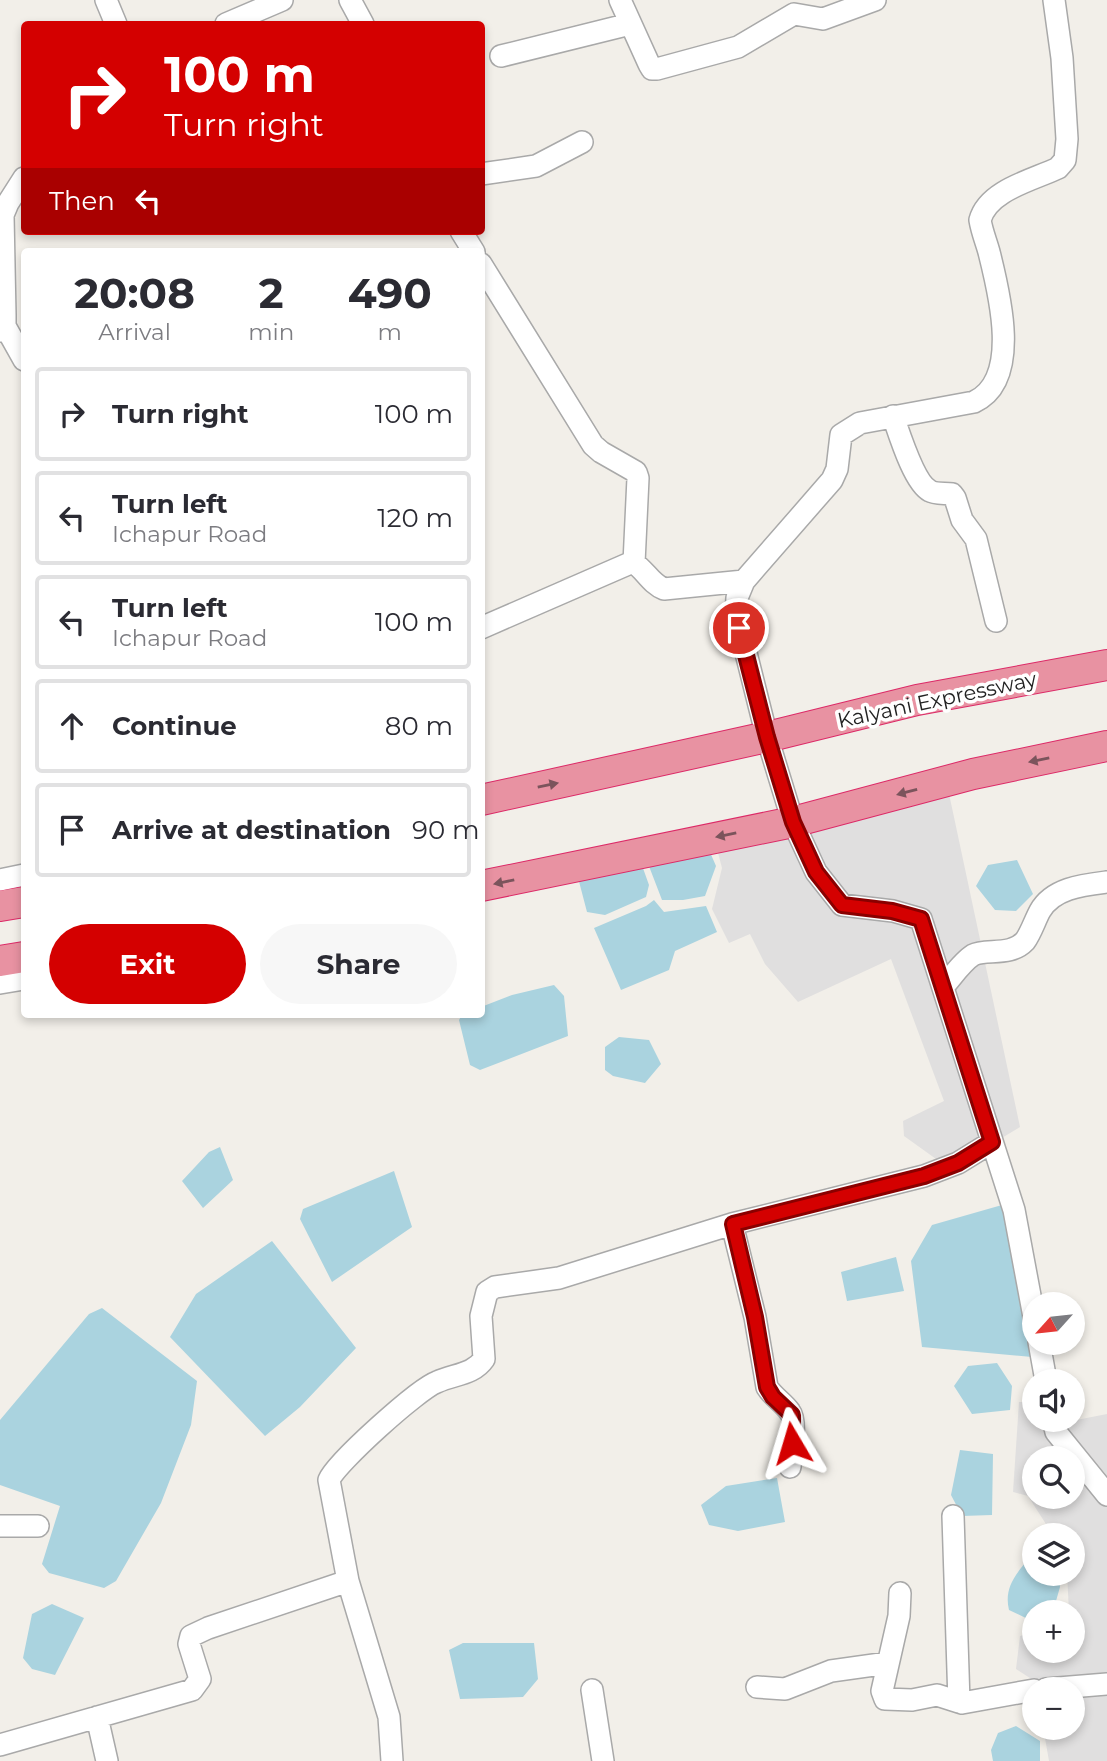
<!DOCTYPE html>
<meta charset="utf-8">
<style>
body{margin:0;font-family:Montserrat,sans-serif;background:#f7f7f7;color:#2b2b33;height:100vh;display:flex;flex-direction:column;font-size:26px;white-space:nowrap}
*{box-sizing:border-box;margin:0}
p{font-size:23px;color:#7c7c81}
.icon{flex:none;width:38px;height:38px;fill:none;stroke:currentColor;stroke-width:2;stroke-linecap:round;stroke-linejoin:round}
.map{position:relative;flex:1;overflow:hidden}
.side{position:absolute;left:21px;top:248px;width:464px;height:770px;display:flex;flex-direction:column;background:#fff;border-radius:7px;box-shadow:0 4px 10px #0003}
.side>*{flex:none}
.hud{position:absolute;left:21px;top:21px;width:464px;height:214px;border-radius:7px;box-shadow:0 4px 10px #0003;background:#d40000;color:#fff;overflow:hidden}
.needle{width:46px;rotate:243deg}
.buttons{position:absolute;left:1022px;top:1292px;display:grid;gap:14px}
.buttons a{display:grid;place-items:center;width:63px;height:63px;border-radius:50%;background:#fff;box-shadow:0 4px 10px #0003;font-size:35px}
.pin{position:absolute;display:grid;place-items:center;width:60px;height:60px;color:#fff;margin:-30px;border:4px solid #fff;border-radius:50%;box-shadow:0 2px 7px #0007}
.me{position:absolute;width:77px;margin:-38px;rotate:353deg;stroke-linejoin:round;filter:drop-shadow(0 0 5px #0008)}
.turn{display:flex;align-items:center;gap:24px;height:147px;padding:0 28px;font-size:32px}
.turn .icon{width:91px;height:91px;stroke-width:2.5}
.turn b{display:block;font-size:49px;line-height:60px}
.then{display:flex;align-items:center;height:66px;padding:0 28px;background:#0003;gap:14px;font-size:26px}
.eta{display:flex;justify-content:space-evenly;align-items:center;height:119px;text-align:center}
.eta b{font-size:42px;font-weight:700;line-height:49px}
.cta{display:flex;gap:14px;margin-top:auto;padding:14px 28px}
.cta a{flex:1;height:80px;border-radius:42px;background:#d40000;color:#fff;font-size:28px;font-weight:700;line-height:80px;text-align:center}
.cta a+a{background:#f7f7f7;color:#2b2b33}
ul{padding:0;list-style:none}
li{display:flex;align-items:center;gap:21px;height:94px;margin:0 14px 10px;padding:0 14px;border:4px solid #e1e1e2;border-radius:7px}
li div{flex:1}
li b{display:block;font-size:26px}
li em{font-style:normal}
.map>svg:first-child{display:block}
.residential{fill:#e0dfdf}
.water{fill:#aad3df}
.lines{fill:none;stroke-linecap:round;stroke-linejoin:round}
.minor-casing{stroke:#a9a9a9;stroke-width:24}
.highway-casing{stroke:#dc2a67;stroke-width:32}
.minor{stroke:#fff;stroke-width:21}
.highway{stroke:#e892a2;stroke-width:30}
.oneway{fill:#7b545c}
.route-casing{stroke:#8a0000;stroke-width:18}
.route{stroke:#d40000;stroke-width:12}
.labels{text-anchor:middle;stroke-width:7;stroke-linejoin:round;paint-order:stroke}
.street-label{font-size:21px;fill:#222;stroke:#fff}
</style>
<div class="map">
<svg width="1107" height="1761" viewBox="0 0 1107 1761">
<rect width="100%" height="100%" fill="#f2efe9"/>
<path class="residential" d="M948,789L1020,1127L950,1169L904,1136L903,1121L944,1101L891,959L798,1002L765,964L750,934L729,943L712,909L722,868L713,834Z
M1019,1402H1034V1419H1044L1068,1458H1034V1496H1073V1463L1107,1506V1761H1049L1043,1727H1073V1689L1033,1680L1016,1669L1020,1636L1034,1632V1650H1073V1612H1069L1067,1573H1073V1535H1053L1028,1496L1013,1492Z
M1107,1414V1485L1061,1423Z"/>
<path class="water" d="M634,843L649,885L646,897L605,915L587,912L576,870Z
M706,843L716,866L705,896L683,900H662L647,861Z
M1017,860L1033,894L1016,911L995,910L976,886L988,865Z
M654,900L664,912L706,906L717,932L675,951L669,970L621,990L594,928L646,906Z
M554,985L564,996L568,1036L480,1070L470,1065L459,1020L462,1015H481V1007L512,995Z
M619,1037L649,1040L661,1064L645,1083L613,1076L605,1070V1047Z
M220,1147L233,1180L203,1208L182,1181L209,1152Z
M394,1171L412,1227L332,1282L300,1219L303,1209Z
M1002,1205L1032,1357L922,1347L911,1261L932,1225Z
M272,1241L356,1348L300,1407L265,1436L170,1337L196,1294Z
M896,1257L904,1291L847,1301L841,1272Z
M102,1308L197,1381L191,1425L161,1503L116,1581L104,1588L49,1573L42,1564L60,1506L0,1485V1420L89,1314Z
M997,1363L1012,1386L1010,1410L972,1414L954,1386L968,1366Z
M960,1450L993,1454L992,1515L962,1516L951,1495Z
M777,1478L785,1522L738,1531L709,1525L701,1505L726,1486Z
M1034,1553V1573H1059L1060,1587L1054,1608L1046,1612H1034V1618L1030,1620L1009,1610C1003,1586 1019,1570 1034,1553Z
M52,1604L84,1618L55,1675L32,1669L23,1658L32,1614Z
M463,1643H534L538,1679L523,1697L460,1699L449,1650Z
M1016,1726L1040,1741V1761H993L991,1750L998,1733Z"/>
<g class="lines">
<defs>
<path id="minor" d="M106,0L116,24
M350,0L363,24
M620,0L649,64L652,69H657L738,47L794,14L823,19L875,0
M226,24L282,0
M501,56L630,24
M481,174L536,166L582,142
M461,231L474,252
M481,264L593,445L601,452L636,472L638,478L634,563
M5,326L24,360
M0,331L5,326V315L3,215L8,203L24,178
M893,416C899,433 914,483 930,491C935,494 945,493 952,494L955,498L962,520L976,539L996,621
M481,628L628,564L634,563C645,570 651,584 664,589L744,581
M0,880L24,875
M0,983L24,979
M943,987C952,977 962,962 973,955C986,948 1010,957 1025,941C1031,933 1035,920 1040,911C1053,888 1083,885 1107,882
M732,1224L755,1317L767,1387C773,1397 783,1402 790,1412C797,1421 791,1455 790,1467
M1034,1317L1014,1210L921,919L893,911L842,905L816,872L793,822L767,737L736,613L737,598L744,581L832,480L837,469L841,435L860,423L974,402C1022,380 999,292 989,252C986,241 982,232 980,220C988,190 1033,180 1058,168L1065,160L1067,139L1062,58L1054,0
M1039,1342L1046,1381
M1053,1419L1056,1432L1107,1495
M953,1516L959,1702
M0,1526H38
M900,1593L899,1616L882,1691L885,1699L912,1700L937,1695L962,1703L1034,1690
M757,1687L785,1689L831,1671L888,1663
M1046,1689L1107,1684
M592,1690L603,1761
M97,1717L107,1761
M0,1745L192,1690L200,1679L189,1644L191,1636L208,1628L348,1581
M392,1761L389,1717L348,1581L329,1480C336,1463 418,1389 437,1382C454,1374 473,1375 484,1359L481,1316L487,1292L495,1287L559,1278L732,1224L924,1176L958,1163L992,1142"/>
<path id="highway" d="M481,800L767,737L917,700L1107,665
M481,886L793,822L973,774L1107,746
M0,906L24,902
M0,961L24,957"/>
</defs>
<use href="#minor" class="minor-casing"/>
<use href="#highway" class="highway-casing"/>
<use href="#minor" class="minor"/>
<use href="#highway" class="highway"/>
</g>
<defs><path id="oneway-solid" d="M-6-.8H1V-3.2L6.5 0L1 3.2V.8H-6Z" transform="scale(1.75)"/></defs>
<g class="oneway">
<use href="#oneway-solid" transform="translate(1039 760) rotate(168)"/>
<use href="#oneway-solid" transform="translate(548 785) rotate(-12)"/>
<use href="#oneway-solid" transform="translate(907 792) rotate(165)"/>
<use href="#oneway-solid" transform="translate(726 835) rotate(168)"/>
<use href="#oneway-solid" transform="translate(504 882) rotate(168)"/>
</g>
<g class="lines">
<defs>
<path id="route" d="M739,628L767,737L793,822L816,872L842,905L892,911L921,919L992,1142L958,1163L924,1176L733,1224L755,1317L767,1387L773,1397L792,1415V1443"/>
</defs>
<use href="#route" class="route-casing"/>
<use href="#route" class="route"/>
</g>
<g class="labels">
<g class="street-label">
<text transform="translate(937 700) rotate(-12)" y="7">Kalyani Expressway</text>
</g>
</g>
</svg>
<div class="buttons">
<a><svg class="needle" viewBox="-14 -14 28 28"><path d="M0-13l5 13h-10z" fill="#e53935"/><path d="M0 13l5-13h-10z" fill="#7c7c81"/></svg></a>
<a><svg class="icon" aria-label="sound" viewBox="0 0 24 24"><path d="M4 9h4l5-4v14l-5-4H4zM17 9q2 3 0 6"/></svg></a>
<a><svg class="icon" aria-label="search" viewBox="0 0 24 24"><circle cx="10" cy="10" r="6"/><path d="M15 15l6 6"/></svg></a>
<a><svg class="icon" aria-label="layers" viewBox="0 0 24 24"><path d="M12 4l9 5-9 5-9-5zM3 14l9 5 9-5"/></svg></a>
<a>+</a>
<a>−</a>
</div>
<div class="pin" style="left:739px;top:628px;background:#d93025"><svg class="icon" aria-label="arrive" viewBox="0 0 24 24"><path d="M6 21V4h12l-3 4 3 4H6"/></svg></div>
<svg class="me" style="left:792px;top:1443px" viewBox="-20 -20 40 40"><path d="M0-17L14 15 0 8-14 15z" fill="#d40000" stroke="#fff" stroke-width="4"/></svg>
<div class="hud">
<div class="turn"><svg class="icon" aria-label="right" viewBox="0 0 24 24"><path d="M7 20v-9h11M14 6l5 5-5 5"/></svg><div><b>100 m</b>Turn right</div></div>
<div class="then">Then<svg class="icon" aria-label="left" viewBox="0 0 24 24"><path d="M17 20v-9H6M10 6l-5 5 5 5"/></svg></div>
</div>
<section class="side">
<div class="eta">
<div><b>20:08</b><p>Arrival</p></div>
<div><b>2</b><p>min</p></div>
<div><b>490</b><p>m</p></div>
</div>
<ul>
<li><svg class="icon" aria-label="right" viewBox="0 0 24 24"><path d="M7 20v-9h11M14 6l5 5-5 5"/></svg><div><b>Turn right</b></div><em>100 m</em></li>
<li><svg class="icon" aria-label="left" viewBox="0 0 24 24"><path d="M17 20v-9H6M10 6l-5 5 5 5"/></svg><div><b>Turn left</b><p>Ichapur Road</p></div><em>120 m</em></li>
<li><svg class="icon" aria-label="left" viewBox="0 0 24 24"><path d="M17 20v-9H6M10 6l-5 5 5 5"/></svg><div><b>Turn left</b><p>Ichapur Road</p></div><em>100 m</em></li>
<li><svg class="icon" aria-label="ahead" viewBox="0 0 24 24"><path d="M12 20V5M6 11l6-6 6 6"/></svg><div><b>Continue</b></div><em>80 m</em></li>
<li><svg class="icon" aria-label="arrive" viewBox="0 0 24 24"><path d="M6 21V4h12l-3 4 3 4H6"/></svg><div><b>Arrive at destination</b></div><em>90 m</em></li>
</ul>
<div class="cta"><a>Exit</a><a>Share</a></div>
</section>
</div>
